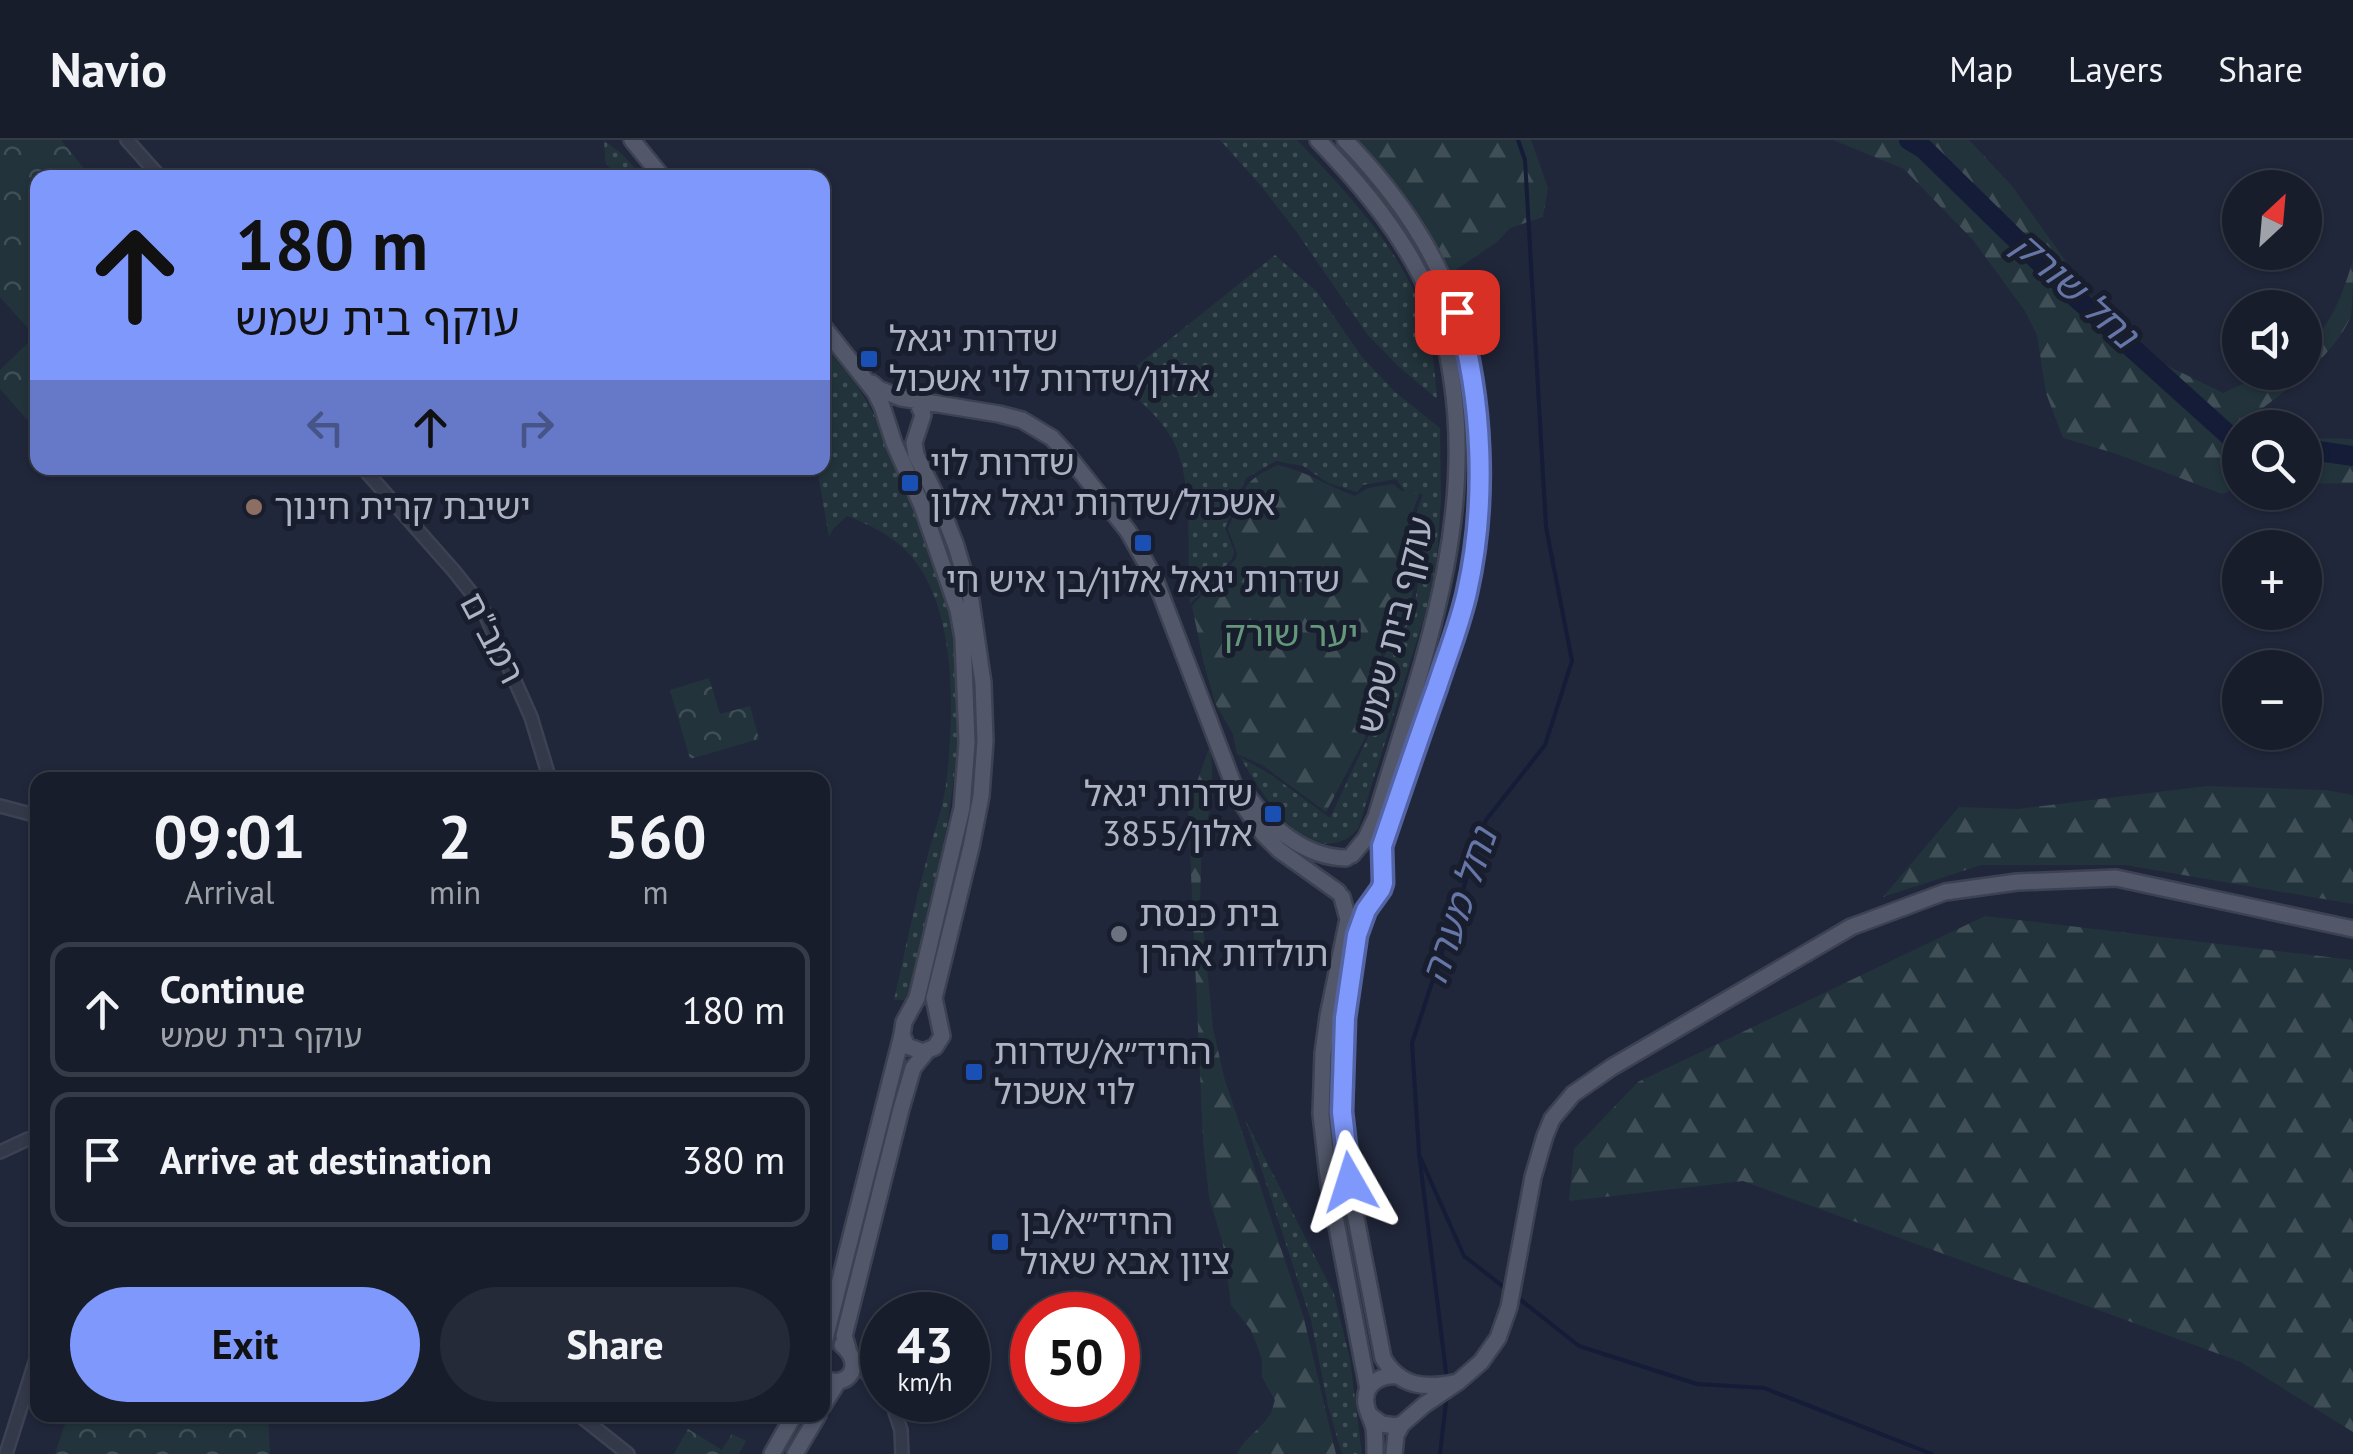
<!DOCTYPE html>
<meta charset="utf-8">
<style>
body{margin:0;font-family:"PT Sans","Noto Sans Hebrew",sans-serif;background:#252a38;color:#f1f3f6;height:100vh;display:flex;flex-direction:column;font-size:38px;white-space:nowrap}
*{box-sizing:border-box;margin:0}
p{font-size:32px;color:#9fa2a9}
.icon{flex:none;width:55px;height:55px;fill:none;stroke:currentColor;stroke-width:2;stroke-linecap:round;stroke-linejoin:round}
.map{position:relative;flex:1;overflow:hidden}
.panel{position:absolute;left:30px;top:632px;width:800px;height:650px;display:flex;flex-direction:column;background:#181d2c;border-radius:20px;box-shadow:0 2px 8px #0004,0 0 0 2px #363b48}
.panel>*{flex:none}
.banner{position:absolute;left:30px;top:30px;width:800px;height:305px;border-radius:20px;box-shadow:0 2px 8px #0004,0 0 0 2px #363b48;background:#7f98fb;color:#111;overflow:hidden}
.needle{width:65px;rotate:26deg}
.tools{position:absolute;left:2222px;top:30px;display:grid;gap:20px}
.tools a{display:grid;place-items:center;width:100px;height:100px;border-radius:50%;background:#181d2c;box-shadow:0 2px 8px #0004,0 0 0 2px #363b48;font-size:50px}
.speed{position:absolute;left:860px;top:1152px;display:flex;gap:20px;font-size:50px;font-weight:700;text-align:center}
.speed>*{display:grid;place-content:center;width:130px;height:130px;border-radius:50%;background:#181d2c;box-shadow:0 2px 8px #0004,0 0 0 2px #363b48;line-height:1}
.speed small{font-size:25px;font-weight:400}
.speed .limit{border:15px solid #d22;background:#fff;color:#111}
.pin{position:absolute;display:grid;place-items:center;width:85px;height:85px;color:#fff;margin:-42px;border-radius:20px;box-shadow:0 5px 15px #0006}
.me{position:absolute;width:110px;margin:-55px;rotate:354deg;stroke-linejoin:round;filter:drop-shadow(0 0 8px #0008)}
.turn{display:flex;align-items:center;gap:35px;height:210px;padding:0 40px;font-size:45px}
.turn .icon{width:130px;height:130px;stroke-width:2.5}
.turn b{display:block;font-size:70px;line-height:85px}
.lanes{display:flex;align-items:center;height:95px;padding:0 40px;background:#0003;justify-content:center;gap:50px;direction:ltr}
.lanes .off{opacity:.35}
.eta{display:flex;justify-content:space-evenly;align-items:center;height:170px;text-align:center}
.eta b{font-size:60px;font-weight:700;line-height:70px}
.primary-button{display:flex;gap:20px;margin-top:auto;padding:20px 40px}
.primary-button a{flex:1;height:115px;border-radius:60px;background:#7f98fb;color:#111;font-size:40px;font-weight:700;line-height:115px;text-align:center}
.primary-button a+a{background:#252a38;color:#f1f3f6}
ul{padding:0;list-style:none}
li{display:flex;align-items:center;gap:30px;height:135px;margin:0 20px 15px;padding:0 20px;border:5px solid #363b48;border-radius:20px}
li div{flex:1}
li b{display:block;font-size:38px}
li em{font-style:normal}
header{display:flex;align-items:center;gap:60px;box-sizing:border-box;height:140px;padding:0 50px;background:#181d2c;border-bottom:2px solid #363b48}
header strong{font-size:48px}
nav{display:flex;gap:55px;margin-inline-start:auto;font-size:35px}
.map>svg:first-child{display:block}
.grass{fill:url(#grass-dots)}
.forest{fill:url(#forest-firs)}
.park{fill:url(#park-crowns)}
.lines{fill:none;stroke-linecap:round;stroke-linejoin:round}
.stream{stroke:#141c37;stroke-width:4}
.river{stroke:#141c37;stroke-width:20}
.minor-casing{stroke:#3d4253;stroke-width:16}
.major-casing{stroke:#3d4253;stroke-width:20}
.minor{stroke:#34394a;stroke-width:11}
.major{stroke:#52586a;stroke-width:15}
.route-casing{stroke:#5363a3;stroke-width:25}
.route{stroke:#7f98fb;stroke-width:18}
.transit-dot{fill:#1a4fb4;stroke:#191e2e;stroke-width:4}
.education-dot{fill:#8d6e63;stroke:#191e2e;stroke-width:4}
.worship-dot{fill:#6b7280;stroke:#191e2e;stroke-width:4}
.labels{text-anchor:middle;stroke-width:10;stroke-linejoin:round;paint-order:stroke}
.poi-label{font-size:35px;fill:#afb3c6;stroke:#191e2e;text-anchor:start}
.street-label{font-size:35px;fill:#afb3c6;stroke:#191e2e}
.park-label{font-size:35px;fill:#65987a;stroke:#191e2e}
.water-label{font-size:38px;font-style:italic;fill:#6676a7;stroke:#191e2e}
</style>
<header>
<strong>Navio</strong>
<nav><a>Map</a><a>Layers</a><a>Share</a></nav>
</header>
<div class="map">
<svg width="2353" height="1314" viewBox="0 0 2353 1314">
<defs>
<pattern id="grass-dots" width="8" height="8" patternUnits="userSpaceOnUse" patternTransform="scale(2.5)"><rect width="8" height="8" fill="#22333b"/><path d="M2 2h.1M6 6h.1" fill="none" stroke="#404e56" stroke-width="1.8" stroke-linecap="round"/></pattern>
<pattern id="forest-firs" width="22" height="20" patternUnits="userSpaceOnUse" patternTransform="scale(2.5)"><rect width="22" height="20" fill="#22333b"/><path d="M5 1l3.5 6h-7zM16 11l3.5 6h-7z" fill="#404e56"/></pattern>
<pattern id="park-crowns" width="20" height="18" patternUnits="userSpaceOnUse" patternTransform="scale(2.5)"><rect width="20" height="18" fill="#22333b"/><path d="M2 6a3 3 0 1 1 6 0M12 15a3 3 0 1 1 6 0" fill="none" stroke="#404e56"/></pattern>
</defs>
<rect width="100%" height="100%" fill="#20273a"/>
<path class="grass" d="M604,0L622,14L643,37H615L605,21Z
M1220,0H1297C1347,53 1404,111 1426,183C1433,208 1435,234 1437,259L1398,226L1367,194L1296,91L1261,46Z
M1275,115L1317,152L1362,217L1395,252L1440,288L1441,359L1437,418L1427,468L1358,689C1354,692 1351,697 1346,699C1301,723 1258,647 1240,617L1270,634L1330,678L1368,597L1384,516L1413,475L1420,431L1408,397L1423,354L1406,353L1396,339L1363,345L1357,352L1328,343L1303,326L1276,321L1246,338L1225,388L1234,411L1232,419L1190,464C1186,417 1195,336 1171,297C1159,276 1136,258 1119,240Z
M823,204C835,220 850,235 861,252C880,282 892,316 906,348C926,391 946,438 953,485C973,612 937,737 908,860H894C904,816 913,771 925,726C932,697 944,667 947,637C954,571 957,469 911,416C892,395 872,386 847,376L833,389L829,397L817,328H822Z
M1245,979L1334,1154L1350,1219L1362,1314H1342L1328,1266L1311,1180Z"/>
<path class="forest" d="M1345,0H1531L1548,48L1543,77L1510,88L1497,102L1448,135L1426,89Z
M1833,0H1969L2012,46L2090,155L2131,196L2158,221L2223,253L2267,233L2305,232V207C2333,185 2343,152 2353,120C2353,137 2353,159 2351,175C2336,216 2282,253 2248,279L2256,287L2240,288V347L2222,354L2117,314L2063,298L2046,253L2037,195L2025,171L1973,100L1904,29Z
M2305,298L2353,299V343L2305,344Z
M1278,325C1305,331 1328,346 1355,356L1368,348L1393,344L1402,351L1419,354L1404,396L1416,429L1409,475L1381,512L1367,577L1365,598L1326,672L1262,625L1237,614L1233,594L1215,563L1203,520L1192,466L1236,419L1237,413L1228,389C1243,353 1240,341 1278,325Z
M1211,603L1213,658L1202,700L1200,758L1213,888L1224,937L1303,1175L1336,1314H1237C1244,1298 1260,1290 1269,1276C1273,1271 1273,1265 1275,1260L1262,1237V1219L1251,1190L1231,1165L1223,1104L1209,1057L1203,1000L1188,667Z
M2207,646L2325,650L2353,655V764L2125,725H1981L1883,757L1959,667L2017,669Z
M1985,776L2353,820V1292L2241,1222L1743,1041L1569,1061L1574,1009L1638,942Z"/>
<path class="park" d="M0,0H61L91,37L38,38L37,291L0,249V230L35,196L0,157Z
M709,538L720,574L750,566L759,599L690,619L670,550Z
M68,1275H268L270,1314H55Z
M688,1289L722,1310L732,1294L746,1301L739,1314H674Z"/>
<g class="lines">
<path class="stream" d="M1420,1017L1464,1116L1505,1148
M1517,1157L1579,1206L1697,1244L1764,1248L1932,1314
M1447,1240L1419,1013L1412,903L1486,680L1545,605L1572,521L1546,387L1525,20L1518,0
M1440,1314L1447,1254"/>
<path class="river" d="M1909,0L1924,9L2070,152L2233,299L2240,300
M2305,309L2353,316"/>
<defs>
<path id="minor" d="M127,0L161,38
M363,328L454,431L481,465L531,577L550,640
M0,666L38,676
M0,1012L28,999L38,997
M852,1215L859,1226L882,1249
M891,1260L901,1290L902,1314
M579,1275L628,1314
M6,1314L38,1213"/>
<path id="major" d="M632,0L663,38
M1318,0C1363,47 1406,98 1432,160C1443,185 1448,213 1452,240C1475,391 1418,535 1376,677L1366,698L1352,715
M1345,0C1443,101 1479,194 1478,334C1478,375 1476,416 1467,455C1459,484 1448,513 1439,541C1420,596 1400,651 1383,706V743L1362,779L1352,827L1345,878L1341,947L1342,972L1349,1042L1383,1218C1400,1248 1427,1249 1458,1242
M822,185L875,252L882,266L894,303L922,366L958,470L963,498L967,603L962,668L917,858L904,882L902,895L823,1207
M872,243L879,249L901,258L999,274L1022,280L1052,298L1065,312L1128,391L1155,439L1239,659L1264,695L1279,710L1338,752
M1246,654C1271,687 1303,717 1346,718
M1342,757L1348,779L1328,876L1323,913L1321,974L1329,1045L1368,1249
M902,895L907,906L923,912L935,907L942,896L934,858L971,707L981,656L985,601L983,543L970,454L956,406L939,362L916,315L914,303L923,275L918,264L913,260
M848,1209L844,1196L901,969L913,928L926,912
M822,1238C849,1251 865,1224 842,1205
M822,1267L837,1243
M1371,1276L1382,1284L1395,1286L1402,1284L1424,1265L1458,1242L1481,1222L1498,1198L1509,1167L1533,1037L1545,996L1552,979L1573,954L1612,927L1851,787L1945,752L2017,742L2116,738L2353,789
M772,1314L794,1275
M795,1314L818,1275
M1375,1314C1375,1305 1375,1297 1374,1288C1372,1280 1367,1272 1366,1264C1363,1243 1382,1234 1399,1236
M1394,1314L1396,1295L1402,1284"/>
</defs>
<use href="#minor" class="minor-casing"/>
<use href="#major" class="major-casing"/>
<use href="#minor" class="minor"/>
<use href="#major" class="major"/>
</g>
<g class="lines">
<defs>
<path id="route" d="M1350,1042L1342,972L1345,878L1357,795L1366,770L1381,749L1383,743L1382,706C1400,653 1418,600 1437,547C1447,516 1460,484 1467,452C1487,364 1483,259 1457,172"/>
</defs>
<use href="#route" class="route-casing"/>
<use href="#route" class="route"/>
</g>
<g class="transit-dot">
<rect x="859" y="209" width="20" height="20" rx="5"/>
<rect x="900" y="333" width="20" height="20" rx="5"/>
<rect x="1133" y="393" width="20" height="20" rx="5"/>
<rect x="1263" y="664" width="20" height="20" rx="5"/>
<rect x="964" y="922" width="20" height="20" rx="5"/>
<rect x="990" y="1092" width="20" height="20" rx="5"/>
</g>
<circle class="education-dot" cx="254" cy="367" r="10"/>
<circle class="worship-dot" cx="1119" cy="794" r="10"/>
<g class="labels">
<g class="poi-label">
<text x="889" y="211">שדרות יגאל<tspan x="889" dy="40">אלון/שדרות לוי אשכול</tspan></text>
<text x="930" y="335">שדרות לוי<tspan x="930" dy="40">אשכול/שדרות יגאל אלון</tspan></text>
<text x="274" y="379">ישיבת קרית חינוך</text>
<text x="1143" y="452" text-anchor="middle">שדרות יגאל אלון/בן איש חי</text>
<text x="1253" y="666" text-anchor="end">שדרות יגאל<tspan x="1253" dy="40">אלון/3855</tspan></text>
<text x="1139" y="786">בית כנסת<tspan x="1139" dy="40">תולדות אהרן</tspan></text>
<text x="994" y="924">החיד״א/שדרות<tspan x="994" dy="40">לוי אשכול</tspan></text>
<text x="1020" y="1094">החיד״א/בן<tspan x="1020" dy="40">ציון אבא שאול</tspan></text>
</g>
<g class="street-label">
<text transform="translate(1395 485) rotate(-76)" y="12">עוקף בית שמש</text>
<text transform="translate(492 498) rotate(62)" y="12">רמב"ם</text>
</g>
<g class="park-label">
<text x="1291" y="506">יער שורק</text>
</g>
<g class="water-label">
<text transform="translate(2075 150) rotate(42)" y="13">נחל שורק</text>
<text transform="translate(1459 766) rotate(-71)" y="13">נחל מערה</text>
</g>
</g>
</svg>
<div class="tools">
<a><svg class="needle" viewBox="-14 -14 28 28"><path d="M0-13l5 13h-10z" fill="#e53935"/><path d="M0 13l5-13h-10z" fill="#9fa2a9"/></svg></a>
<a><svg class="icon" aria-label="sound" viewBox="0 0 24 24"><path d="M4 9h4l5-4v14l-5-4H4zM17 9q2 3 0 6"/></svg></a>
<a><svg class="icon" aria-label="search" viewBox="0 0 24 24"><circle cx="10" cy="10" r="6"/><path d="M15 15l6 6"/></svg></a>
<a>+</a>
<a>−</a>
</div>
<div class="speed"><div>43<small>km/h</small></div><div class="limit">50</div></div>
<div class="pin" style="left:1457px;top:172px;background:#d93025"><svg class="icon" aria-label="arrive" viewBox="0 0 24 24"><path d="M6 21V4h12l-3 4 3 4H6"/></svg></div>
<svg class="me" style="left:1350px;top:1042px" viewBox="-20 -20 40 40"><path d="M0-17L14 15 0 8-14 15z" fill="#7f98fb" stroke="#fff" stroke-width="4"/></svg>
<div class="banner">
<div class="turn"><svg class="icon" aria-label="ahead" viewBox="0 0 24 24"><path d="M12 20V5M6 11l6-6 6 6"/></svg><div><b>180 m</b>עוקף בית שמש</div></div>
<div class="lanes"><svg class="icon off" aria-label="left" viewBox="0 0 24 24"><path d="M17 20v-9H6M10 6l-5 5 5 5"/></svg><svg class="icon" aria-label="ahead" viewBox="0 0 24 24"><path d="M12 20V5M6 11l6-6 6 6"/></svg><svg class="icon off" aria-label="right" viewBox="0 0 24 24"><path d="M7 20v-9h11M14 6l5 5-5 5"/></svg></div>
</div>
<section class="panel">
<div class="eta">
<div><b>09:01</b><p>Arrival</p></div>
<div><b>2</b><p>min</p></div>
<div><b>560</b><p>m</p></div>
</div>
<ul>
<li><svg class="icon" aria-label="ahead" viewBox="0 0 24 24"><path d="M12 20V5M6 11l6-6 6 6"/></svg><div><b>Continue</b><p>עוקף בית שמש</p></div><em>180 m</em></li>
<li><svg class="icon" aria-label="arrive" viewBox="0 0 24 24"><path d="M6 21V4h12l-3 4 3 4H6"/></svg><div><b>Arrive at destination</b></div><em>380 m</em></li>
</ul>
<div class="primary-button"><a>Exit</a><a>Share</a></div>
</section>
</div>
